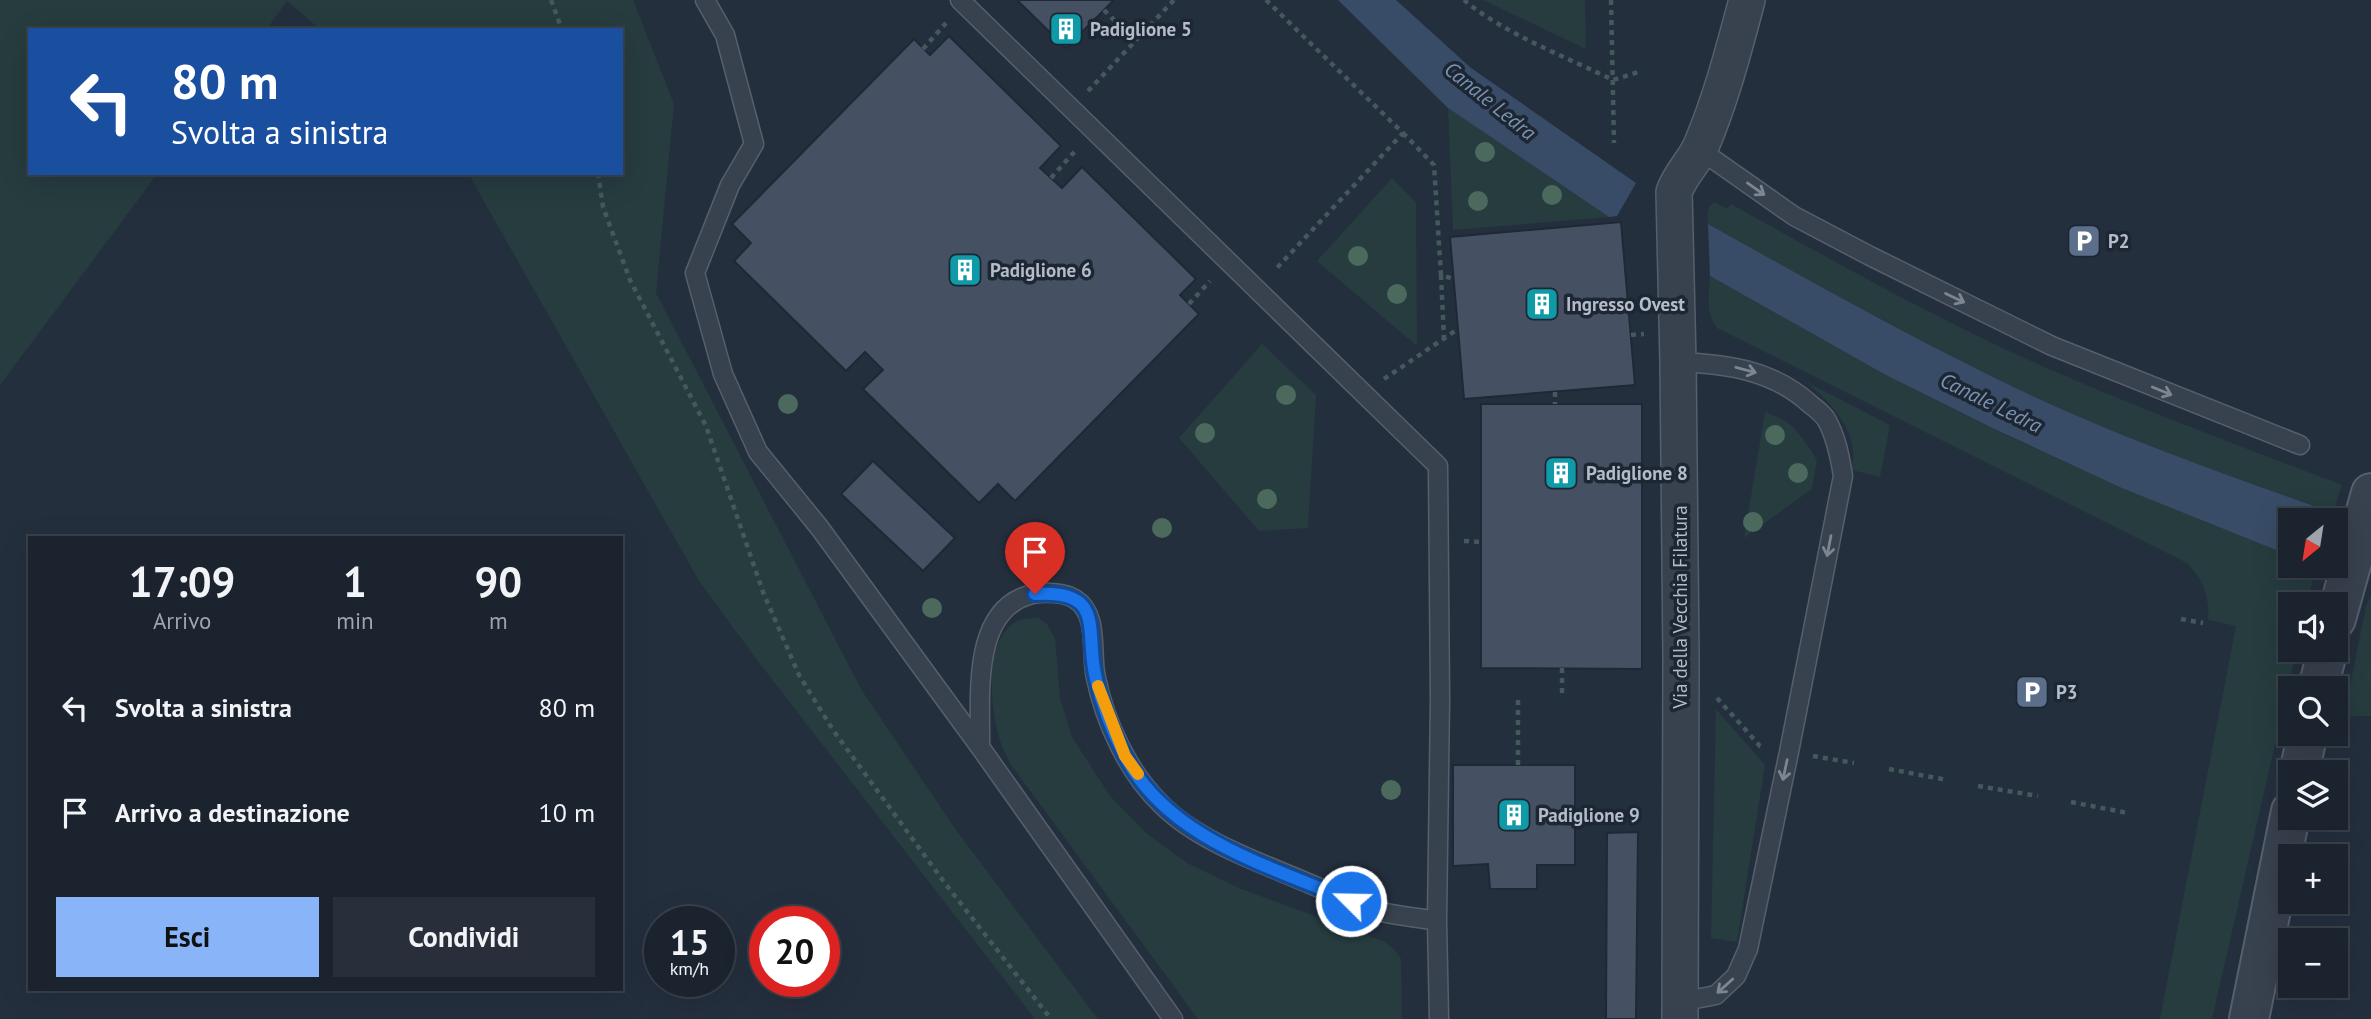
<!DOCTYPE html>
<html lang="it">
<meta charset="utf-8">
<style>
body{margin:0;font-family:"PT Sans",sans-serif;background:#282f3a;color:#f1f3f6;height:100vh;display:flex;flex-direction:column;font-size:26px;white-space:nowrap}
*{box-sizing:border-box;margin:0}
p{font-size:23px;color:#a0a4aa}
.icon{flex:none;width:38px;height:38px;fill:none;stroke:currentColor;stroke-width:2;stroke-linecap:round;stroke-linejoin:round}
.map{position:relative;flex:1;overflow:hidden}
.details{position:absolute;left:28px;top:536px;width:595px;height:455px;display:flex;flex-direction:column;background:#1b232e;border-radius:0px;box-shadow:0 7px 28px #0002,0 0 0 2px #39404a}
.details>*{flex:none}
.banner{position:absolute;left:28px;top:28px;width:595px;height:147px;border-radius:0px;box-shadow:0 7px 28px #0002,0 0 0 2px #39404a;background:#1a4fa0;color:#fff;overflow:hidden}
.needle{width:46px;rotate:210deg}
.tools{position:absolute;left:2278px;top:508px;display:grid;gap:14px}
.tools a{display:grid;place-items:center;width:70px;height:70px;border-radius:0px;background:#1b232e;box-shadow:0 7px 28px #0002,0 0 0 2px #39404a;font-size:35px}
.speed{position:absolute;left:644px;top:906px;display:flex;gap:14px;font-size:35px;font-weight:700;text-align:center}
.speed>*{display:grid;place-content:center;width:91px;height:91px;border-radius:50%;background:#1b232e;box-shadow:0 7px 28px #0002,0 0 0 2px #39404a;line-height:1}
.speed small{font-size:18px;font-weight:400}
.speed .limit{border:10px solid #d22;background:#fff;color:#111}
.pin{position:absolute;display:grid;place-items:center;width:60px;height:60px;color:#fff;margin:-72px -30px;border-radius:50% 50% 50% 0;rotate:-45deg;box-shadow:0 0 7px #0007}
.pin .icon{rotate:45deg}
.me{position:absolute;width:77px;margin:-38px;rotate:293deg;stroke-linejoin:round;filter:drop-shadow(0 0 5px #0008)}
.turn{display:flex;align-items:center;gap:24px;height:147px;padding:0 28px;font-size:32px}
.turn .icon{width:91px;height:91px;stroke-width:2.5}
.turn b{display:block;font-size:49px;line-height:60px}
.eta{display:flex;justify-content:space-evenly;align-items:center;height:119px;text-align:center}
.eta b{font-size:42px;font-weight:600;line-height:49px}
.cta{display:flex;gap:14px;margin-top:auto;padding:14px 28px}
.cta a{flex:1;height:80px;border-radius:0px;background:#8ab4f8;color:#111;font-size:28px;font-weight:600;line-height:80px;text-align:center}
.cta a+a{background:#282f3a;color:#f1f3f6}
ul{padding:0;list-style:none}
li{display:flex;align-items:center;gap:21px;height:105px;padding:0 28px}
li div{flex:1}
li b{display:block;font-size:26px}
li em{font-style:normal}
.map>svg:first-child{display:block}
.green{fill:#263c3f}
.water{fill:#394c67}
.building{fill:#455162;stroke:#1f2835;stroke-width:2}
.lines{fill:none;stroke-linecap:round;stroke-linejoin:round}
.service-casing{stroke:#565f6c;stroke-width:21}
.minor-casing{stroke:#565f6c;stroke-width:38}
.tertiary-casing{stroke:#565f6c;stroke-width:42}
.path{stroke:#44595c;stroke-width:4.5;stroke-dasharray:5 5;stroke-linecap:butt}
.service{stroke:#38414e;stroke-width:18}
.minor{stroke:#38414e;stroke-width:35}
.tertiary{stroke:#38414e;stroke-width:38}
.tree{fill:#4b6a5d}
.oneway{stroke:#7c8592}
.route-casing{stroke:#114b97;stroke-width:18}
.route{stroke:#1a73e8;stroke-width:12}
.slow{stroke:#f59e0b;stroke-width:12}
.labels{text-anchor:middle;stroke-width:7;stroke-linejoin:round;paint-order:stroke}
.poi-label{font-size:19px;font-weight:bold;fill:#b4bcc9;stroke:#1d2633;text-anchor:start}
.street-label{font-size:19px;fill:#b4bcc9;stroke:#1d2633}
.water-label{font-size:21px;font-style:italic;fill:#7c92b1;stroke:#1d2633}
</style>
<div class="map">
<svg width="2371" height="1019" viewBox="0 0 2371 1019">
<rect width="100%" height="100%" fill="#242f3e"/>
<path class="green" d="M0,0H633L674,104L656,293L861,689L956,830L1098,1019H1035L757,660L699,581L468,173H621V30H321L287,1L266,30H30V173H158L0,385Z
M1483,0H1585L1586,49Z
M1448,108L1609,217L1453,230Z
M1392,178L1416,202L1417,346L1317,261Z
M1714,202L1727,209L1731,204C1826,257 1922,311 2022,357C2127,404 2235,444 2342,485L2333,513C2228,475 2123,439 2022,391C1915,340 1812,282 1708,224C1708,214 1706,208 1714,202Z
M1710,276C1803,328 1895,382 1991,428C2088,474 2186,514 2286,553L2291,556V565H2303L2313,579L2307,604H2291V649H2297L2212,1019H2160L2236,626L2208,620C2210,597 2203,580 2187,563L1717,328C1705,314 1709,294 1710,276Z
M1262,344L1316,395L1308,528L1259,531L1179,438Z
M1806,382L1890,425L1880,477L1852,470C1859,432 1834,405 1806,382Z
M1765,412C1794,421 1801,436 1817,460L1812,489L1744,538Z
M2371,596V716H2344L2366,606Z
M1039,618L1047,624L1055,638L1060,698L1072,737L1110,796L1145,832L1187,863L1239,888L1385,942L1394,949L1401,959L1402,1019H1198L1012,766C1008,759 1005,753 1002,746C990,715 980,631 1023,619C1028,618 1034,618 1039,618Z
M1716,709L1765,765L1737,942L1711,938Z"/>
<path class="water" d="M1338,0H1396L1471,68L1636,183L1617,216L1609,217L1448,108Z
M1708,224C1812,282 1915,340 2022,391C2123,439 2228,475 2333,513L2331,520H2291V556L2122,488L1990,427L1886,375L1710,276Z"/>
<path class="building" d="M1017,0H1114L1066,48Z
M949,36L1061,146L1040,168L1062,188L1082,167L1196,279L1180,295L1199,314L1015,501L998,484L979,503L863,389L883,370L865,352L846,371L734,261L751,243L732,224L914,39L930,55Z
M1621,222L1635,385L1464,399L1450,237Z
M1481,404H1642V669L1481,668Z
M873,461L955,538L923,571L841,494Z
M1453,765H1575V865H1537V889H1490L1488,864L1453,866Z
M1638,832L1636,1019H1606L1607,833Z"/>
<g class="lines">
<defs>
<path id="service" d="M705,0L725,35L754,144L730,185L695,273L723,374L758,452L819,527L980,747L1173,1019
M960,0L1438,466L1440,699L1437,921C1416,917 1394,916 1374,910C1354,905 1334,894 1315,886C1265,864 1199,843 1161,804C1128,772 1105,722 1096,678C1090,653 1100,615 1075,599C1064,592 1045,592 1033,594C970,608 981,698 980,747
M1700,150L1794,216L1870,256L2052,346L2300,445
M1678,362C1727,364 1773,370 1810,404C1815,408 1822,413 1826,419C1836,436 1840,457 1843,476L1789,752L1748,949L1736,976L1716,995L1680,1002
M1437,921L1439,1019"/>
<path id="minor" d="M1680,1019L1681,657L1678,362L1674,192C1680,175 1694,162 1701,146C1721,99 1734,49 1747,0"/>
<path id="tertiary" d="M2336,619L2371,493
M2318,688L2328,649
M2299,772L2308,733
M2249,1019L2291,811"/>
</defs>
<use href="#service" class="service-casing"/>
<use href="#minor" class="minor-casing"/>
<use href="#tertiary" class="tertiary-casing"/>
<path class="path" d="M551,0L562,30
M1266,0L1403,133L1274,271
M1464,0C1503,33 1566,57 1613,80L1642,71
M1611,0L1614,143
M1104,10L1135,41
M923,49L946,23
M1088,91L1174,0
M1403,133L1434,165L1441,275L1453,279
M598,173L603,207L630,280L706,426L763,592L799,675L833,730L944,882L1051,1019
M1051,178L1076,150
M1441,275L1444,338
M1189,304L1210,281
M1631,335L1644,334
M1384,379L1458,329
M1555,392V404
M1464,541L1481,542
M2181,619L2203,623
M1562,668V698
M1717,698L1760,746L1763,747
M1813,756L1854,763
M1518,765V699
M1889,769L1947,780
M1978,786L2038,796
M2071,802L2128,813"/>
<use href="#service" class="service"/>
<use href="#minor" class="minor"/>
<use href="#tertiary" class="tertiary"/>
</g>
<g class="tree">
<circle cx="1485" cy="152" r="10"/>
<circle cx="1552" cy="195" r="10"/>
<circle cx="1478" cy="201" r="10"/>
<circle cx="1358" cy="256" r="10"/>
<circle cx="1397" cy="294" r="10"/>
<circle cx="1286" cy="395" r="10"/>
<circle cx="788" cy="404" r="10"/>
<circle cx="1205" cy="433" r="10"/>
<circle cx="1775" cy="435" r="10"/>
<circle cx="1798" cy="473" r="10"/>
<circle cx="1267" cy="499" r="10"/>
<circle cx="1753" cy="522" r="10"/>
<circle cx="1162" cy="528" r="10"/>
<circle cx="932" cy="608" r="10"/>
<circle cx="1391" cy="790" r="10"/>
</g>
<defs><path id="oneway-shaft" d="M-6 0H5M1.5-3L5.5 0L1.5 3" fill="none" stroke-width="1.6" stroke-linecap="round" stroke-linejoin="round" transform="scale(1.75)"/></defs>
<g class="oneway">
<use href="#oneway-shaft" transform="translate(1756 189) rotate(35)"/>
<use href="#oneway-shaft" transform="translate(1955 298) rotate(26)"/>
<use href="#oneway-shaft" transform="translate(1746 370) rotate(15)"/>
<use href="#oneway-shaft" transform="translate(2162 391) rotate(22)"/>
<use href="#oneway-shaft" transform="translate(1829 546) rotate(101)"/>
<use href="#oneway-shaft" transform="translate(1785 770) rotate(102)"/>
<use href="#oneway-shaft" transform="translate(1725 986) rotate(138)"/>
</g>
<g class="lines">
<defs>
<path id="route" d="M1035,594C1108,589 1084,633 1096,679C1102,704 1112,731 1124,754C1167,839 1270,866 1351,901"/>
</defs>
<use href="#route" class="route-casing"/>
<use href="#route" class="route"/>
<path class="slow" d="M1098,686L1125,756L1138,774"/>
</g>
<defs>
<symbol id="building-square" viewBox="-11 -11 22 22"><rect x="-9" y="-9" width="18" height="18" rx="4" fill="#0f9aa8" stroke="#1d2633"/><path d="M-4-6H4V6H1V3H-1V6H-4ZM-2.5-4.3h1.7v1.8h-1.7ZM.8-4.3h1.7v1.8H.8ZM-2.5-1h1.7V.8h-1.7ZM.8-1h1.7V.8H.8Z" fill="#fff"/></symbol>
<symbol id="parking-square" viewBox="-11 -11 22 22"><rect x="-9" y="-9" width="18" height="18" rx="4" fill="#5c6f8a" stroke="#1d2633"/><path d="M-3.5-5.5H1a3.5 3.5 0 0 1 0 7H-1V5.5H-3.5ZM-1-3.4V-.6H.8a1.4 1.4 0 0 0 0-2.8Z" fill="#fff"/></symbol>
</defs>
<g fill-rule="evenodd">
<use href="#building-square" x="1047" y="10" width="38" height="38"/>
<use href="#parking-square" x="2065" y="222" width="38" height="38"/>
<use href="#building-square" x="946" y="251" width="38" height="38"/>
<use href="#building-square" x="1523" y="285" width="38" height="38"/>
<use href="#building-square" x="1542" y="454" width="38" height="38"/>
<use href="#parking-square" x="2013" y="673" width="38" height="38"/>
<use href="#building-square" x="1495" y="796" width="38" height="38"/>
</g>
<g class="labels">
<g class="poi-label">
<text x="1090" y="36">Padiglione 5</text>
<text x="2108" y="248">P2</text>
<text x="990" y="277">Padiglione 6</text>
<text x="1566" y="311">Ingresso Ovest</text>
<text x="1586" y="480">Padiglione 8</text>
<text x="2056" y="699">P3</text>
<text x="1538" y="822">Padiglione 9</text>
</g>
<g class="street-label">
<text transform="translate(1680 607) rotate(-90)" y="7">Via della Vecchia Filatura</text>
</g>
<g class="water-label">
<text transform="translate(1490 101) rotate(39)" y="7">Canale Ledra</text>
<text transform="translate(1991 403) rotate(26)" y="7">Canale Ledra</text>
</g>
</g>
</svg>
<div class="tools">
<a><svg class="needle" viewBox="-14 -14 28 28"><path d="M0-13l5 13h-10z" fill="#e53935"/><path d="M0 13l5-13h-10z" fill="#a0a4aa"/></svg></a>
<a><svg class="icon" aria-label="sound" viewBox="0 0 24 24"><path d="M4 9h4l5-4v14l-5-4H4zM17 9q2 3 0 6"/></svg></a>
<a><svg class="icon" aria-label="search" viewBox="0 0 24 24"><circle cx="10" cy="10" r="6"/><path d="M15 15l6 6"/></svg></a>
<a><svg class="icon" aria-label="layers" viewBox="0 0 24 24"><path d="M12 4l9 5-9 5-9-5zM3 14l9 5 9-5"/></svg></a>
<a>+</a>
<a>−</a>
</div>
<div class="speed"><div>15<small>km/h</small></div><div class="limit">20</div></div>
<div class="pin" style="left:1035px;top:594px;background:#d93025"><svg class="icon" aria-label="arrive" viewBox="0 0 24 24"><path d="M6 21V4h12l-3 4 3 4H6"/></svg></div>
<svg class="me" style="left:1351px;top:901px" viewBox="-20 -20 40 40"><circle r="17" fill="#1a73e8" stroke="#fff" stroke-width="3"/><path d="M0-11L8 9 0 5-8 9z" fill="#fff"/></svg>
<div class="banner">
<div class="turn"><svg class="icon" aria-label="left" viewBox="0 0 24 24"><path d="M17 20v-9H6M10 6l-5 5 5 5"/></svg><div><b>80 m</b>Svolta a sinistra</div></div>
</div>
<section class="details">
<div class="eta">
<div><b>17:09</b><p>Arrivo</p></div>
<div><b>1</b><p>min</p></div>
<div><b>90</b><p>m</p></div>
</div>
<ul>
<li><svg class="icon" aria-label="left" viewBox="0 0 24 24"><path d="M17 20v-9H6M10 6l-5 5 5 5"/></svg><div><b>Svolta a sinistra</b></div><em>80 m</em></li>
<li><svg class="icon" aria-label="arrive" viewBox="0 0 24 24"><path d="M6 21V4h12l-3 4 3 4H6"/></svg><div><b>Arrivo a destinazione</b></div><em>10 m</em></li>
</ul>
<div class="cta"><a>Esci</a><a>Condividi</a></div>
</section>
</div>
